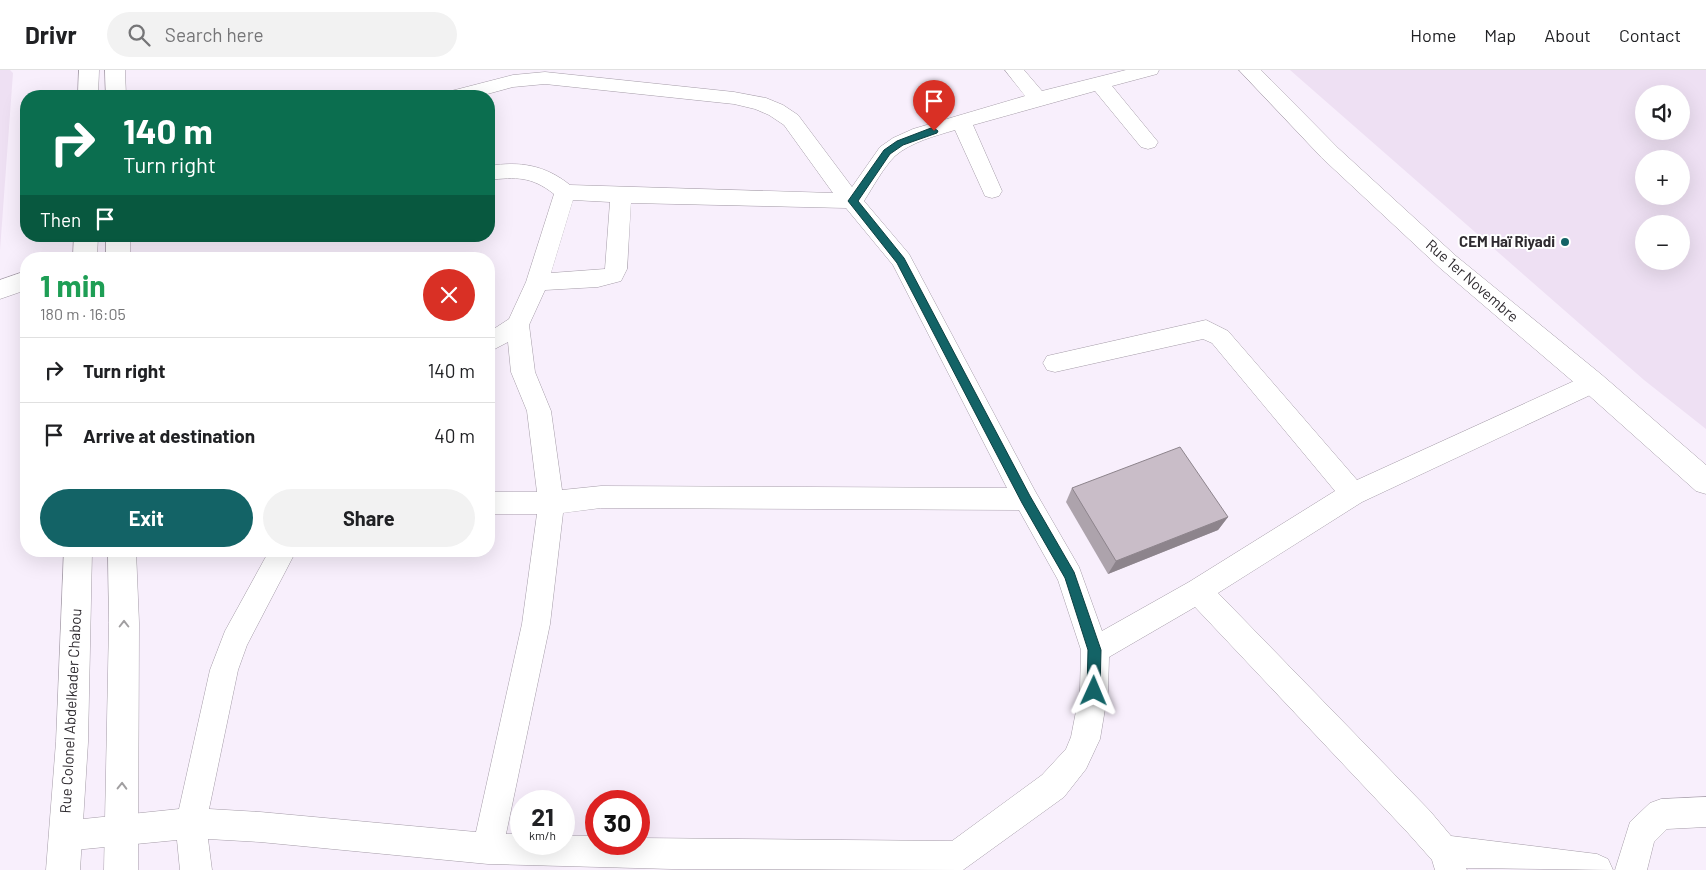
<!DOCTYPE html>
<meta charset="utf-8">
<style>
body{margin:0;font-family:Barlow,sans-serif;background:#f2f2f2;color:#202124;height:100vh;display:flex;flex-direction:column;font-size:19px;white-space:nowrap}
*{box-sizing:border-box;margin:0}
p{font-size:16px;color:#757577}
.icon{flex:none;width:28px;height:28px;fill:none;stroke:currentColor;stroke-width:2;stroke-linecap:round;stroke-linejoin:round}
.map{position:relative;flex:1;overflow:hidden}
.drawer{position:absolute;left:20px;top:182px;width:475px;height:305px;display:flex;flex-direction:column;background:#fff;border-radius:20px;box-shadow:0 5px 20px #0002}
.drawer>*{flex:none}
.top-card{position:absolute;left:20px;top:20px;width:475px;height:152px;border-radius:20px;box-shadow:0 5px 20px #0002;background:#0b6e4f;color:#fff;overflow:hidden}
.fabs{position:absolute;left:1635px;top:15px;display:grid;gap:10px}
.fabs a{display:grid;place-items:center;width:55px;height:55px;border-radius:50%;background:#fff;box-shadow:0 5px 20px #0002;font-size:25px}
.speed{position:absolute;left:510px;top:720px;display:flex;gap:10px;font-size:25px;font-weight:700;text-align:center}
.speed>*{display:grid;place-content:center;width:65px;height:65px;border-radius:50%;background:#fff;box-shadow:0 5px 20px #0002;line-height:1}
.speed small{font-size:12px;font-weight:400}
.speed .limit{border:8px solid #d22;background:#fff;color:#111}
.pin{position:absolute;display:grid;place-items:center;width:42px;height:42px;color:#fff;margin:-51px -21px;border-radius:50% 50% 50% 0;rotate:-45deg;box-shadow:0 0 5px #0007}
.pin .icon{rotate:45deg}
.me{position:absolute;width:55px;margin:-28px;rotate:1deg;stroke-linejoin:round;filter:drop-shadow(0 0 4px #0008)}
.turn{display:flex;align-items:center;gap:18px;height:105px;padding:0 20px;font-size:22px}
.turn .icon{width:65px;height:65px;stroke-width:2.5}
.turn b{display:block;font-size:35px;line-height:42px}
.then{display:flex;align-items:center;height:48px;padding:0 20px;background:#0003;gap:10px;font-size:19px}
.round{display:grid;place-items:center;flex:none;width:52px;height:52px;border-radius:26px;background:#f2f2f2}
.headline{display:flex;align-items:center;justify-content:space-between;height:85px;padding:0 20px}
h1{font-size:30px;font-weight:700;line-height:38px;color:#1e9e55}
.cta{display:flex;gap:10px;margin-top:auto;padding:10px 20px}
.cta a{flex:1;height:58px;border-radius:30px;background:#136366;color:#fff;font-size:20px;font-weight:700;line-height:58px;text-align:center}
.cta a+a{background:#f2f2f2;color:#202124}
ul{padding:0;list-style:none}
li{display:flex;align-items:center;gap:15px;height:65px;padding:0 20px;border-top:1px solid #e0e0e0}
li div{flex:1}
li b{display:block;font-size:19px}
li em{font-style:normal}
header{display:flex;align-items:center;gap:30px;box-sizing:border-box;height:70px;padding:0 25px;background:#fff;border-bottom:1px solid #e0e0e0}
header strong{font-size:24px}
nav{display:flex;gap:28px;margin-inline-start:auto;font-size:18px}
.search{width:350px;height:45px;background:#f2f2f2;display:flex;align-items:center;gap:12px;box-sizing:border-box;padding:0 18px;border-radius:28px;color:#757577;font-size:19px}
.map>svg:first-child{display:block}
.built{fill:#eee0f3;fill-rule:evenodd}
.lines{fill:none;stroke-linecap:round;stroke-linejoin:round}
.minor-casing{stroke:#a59ca8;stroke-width:1}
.tertiary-casing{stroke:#a59ca8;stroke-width:1}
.secondary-casing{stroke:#a59ca8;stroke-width:1}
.primary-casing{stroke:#a59ca8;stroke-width:1}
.minor{fill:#fff;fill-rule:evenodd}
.tertiary{fill:#fff;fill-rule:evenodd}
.secondary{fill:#fff;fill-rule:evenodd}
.primary{fill:#fff;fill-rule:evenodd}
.wall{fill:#ada3ac}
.shaded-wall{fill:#8d848c}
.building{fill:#c9bdc8;stroke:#8d848c}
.oneway{stroke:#a19fa1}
.route{fill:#136366;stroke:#0c4042}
.poi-dot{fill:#136366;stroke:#fff;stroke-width:2}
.labels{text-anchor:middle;stroke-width:4;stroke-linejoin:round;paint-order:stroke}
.poi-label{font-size:15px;font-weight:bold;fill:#2e2a2f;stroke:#fff;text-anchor:end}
.street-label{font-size:15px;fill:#2e2a2f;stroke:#fff}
</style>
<header>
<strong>Drivr</strong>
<div class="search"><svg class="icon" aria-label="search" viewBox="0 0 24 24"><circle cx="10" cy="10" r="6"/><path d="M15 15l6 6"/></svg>Search here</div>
<nav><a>Home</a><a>Map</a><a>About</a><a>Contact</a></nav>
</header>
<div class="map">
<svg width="1706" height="800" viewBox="0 0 1706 800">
<rect width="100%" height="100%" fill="#f8effc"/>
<path class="built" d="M0,0H10L13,3L0,180Z
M1290,0H1706V359L1644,310ZM1644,24H1681V61H1644ZM1644,89H1681V126H1644ZM1644,154H1681V191H1644Z"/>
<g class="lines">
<defs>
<path id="minor" d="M1005,0H1024L1042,21L1126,0H1159L1157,4L1112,16L1158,72L1155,77L1148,79L1141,77L1095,21L973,55L1002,121L999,126L992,128L985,126L955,60C935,66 911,72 895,86C883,98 873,117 864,131L909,184L1035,421L1079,497L1102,561L1189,512L1335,421L1212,273L1203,269L1055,302L1047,300L1043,293L1047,286L1206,250L1228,261L1357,410L1585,306L1593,303L1601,306L1605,313L1601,320L1362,432L1218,523L1430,741L1451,766L1597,784L1608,789L1613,800L1466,798L1467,800H1435L1432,790L1408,763L1195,537L1109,587L1108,621L1100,669L1086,699L1064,727L963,800L672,799L488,794L260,772L208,769L212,800H180L177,770L64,781L53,777L49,766L53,755L64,751L179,739L210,600L225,561L269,481H296L247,575L238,600L209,739L260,742L476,762L522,554L537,444H489V422H537L527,341L511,302L508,272L489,282V262L509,249L526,212L554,124C531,106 516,107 489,110V96C520,91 545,95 570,115L833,123L784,55L769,45L755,39L734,34L545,14L513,17L480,26H449L451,21L513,5L545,2L734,22L766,28L783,35L798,45L852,117L880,77L893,68L913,59L1025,26ZM573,130L610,132L605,199L551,203ZM631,133L846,138L893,195L1007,418L601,416L562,420L551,341L535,302L529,255L545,220L598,217L621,211L627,199ZM601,438L1019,440L1058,510L1081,580L1080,621L1071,667L1066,679L1042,705L952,771L639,768V774H596V766H564V774H521V764H506L550,554L563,443Z
M1706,727V757L1667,759L1654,772L1647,800H1615L1630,752L1650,733L1661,729Z"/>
<path id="tertiary" d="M26,201V220L0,229V210Z"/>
<path id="secondary" d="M79,0H99L98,26H78Z
M105,0H125L126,26H106Z
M74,166H98L97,189H73Z
M106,166H130V189H106Z
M64,481H92L88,672L80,800H46L56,672Z
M108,481H136L139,553L138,800H104L109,553Z"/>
<path id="primary" d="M1239,0H1261L1338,78L1456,186L1602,305L1706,395V424L1696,421L1584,321L1440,198L1322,88Z"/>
</defs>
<use href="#minor" class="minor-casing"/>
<use href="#tertiary" class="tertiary-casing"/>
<use href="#secondary" class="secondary-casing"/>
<use href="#primary" class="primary-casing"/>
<use href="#minor" class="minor"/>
<use href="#tertiary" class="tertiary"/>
<use href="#secondary" class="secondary"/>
<use href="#primary" class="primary"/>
</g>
<path class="wall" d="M1072,418L1228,447L1218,460L1108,504L1066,432Z"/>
<path class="shaded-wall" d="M1228,447L1218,460L1108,504L1116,491Z"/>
<path class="building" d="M1180,377L1228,447L1116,491L1072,418Z"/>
<defs><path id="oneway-chevron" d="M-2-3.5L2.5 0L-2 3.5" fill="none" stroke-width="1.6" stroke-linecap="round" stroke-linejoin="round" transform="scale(1.25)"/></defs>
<g class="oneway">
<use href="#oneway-chevron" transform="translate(124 554) rotate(-90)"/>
<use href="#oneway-chevron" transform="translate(122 716) rotate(-89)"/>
</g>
<path class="route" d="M931,58H934L938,61L937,63L903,75L890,84L858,131L904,188L1030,426L1074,502L1101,580L1100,621L1098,626L1094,628L1089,626L1087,621L1088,580L1065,508L1022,433L897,193L848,131L884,80L897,71Z"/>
<circle class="poi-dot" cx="1565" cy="172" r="5"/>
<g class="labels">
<g class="poi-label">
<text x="1555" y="177">CEM Haï Riyadi</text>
</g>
<g class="street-label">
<text transform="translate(1472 211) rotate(41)" y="5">Rue 1er Novembre</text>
<text transform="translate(71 641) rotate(-87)" y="5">Rue Colonel Abdelkader Chabou</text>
</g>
</g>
</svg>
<div class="fabs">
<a><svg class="icon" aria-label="sound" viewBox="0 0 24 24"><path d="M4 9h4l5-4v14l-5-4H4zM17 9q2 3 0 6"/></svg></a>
<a>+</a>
<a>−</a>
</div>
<div class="speed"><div>21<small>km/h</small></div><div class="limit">30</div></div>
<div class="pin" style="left:934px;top:61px;background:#d93025"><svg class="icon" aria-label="arrive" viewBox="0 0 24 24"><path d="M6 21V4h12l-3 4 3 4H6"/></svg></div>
<svg class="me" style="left:1094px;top:621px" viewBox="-20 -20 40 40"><path d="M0-17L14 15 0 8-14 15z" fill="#136366" stroke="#fff" stroke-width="4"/></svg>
<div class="top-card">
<div class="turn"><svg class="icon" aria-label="right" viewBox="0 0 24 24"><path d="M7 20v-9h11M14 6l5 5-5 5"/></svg><div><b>140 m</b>Turn right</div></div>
<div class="then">Then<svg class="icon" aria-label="arrive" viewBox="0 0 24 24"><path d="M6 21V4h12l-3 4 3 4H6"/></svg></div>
</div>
<section class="drawer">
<div class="headline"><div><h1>1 min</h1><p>180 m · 16:05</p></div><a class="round" style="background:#d93025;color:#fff"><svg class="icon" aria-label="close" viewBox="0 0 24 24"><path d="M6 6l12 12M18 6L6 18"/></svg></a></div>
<ul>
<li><svg class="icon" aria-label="right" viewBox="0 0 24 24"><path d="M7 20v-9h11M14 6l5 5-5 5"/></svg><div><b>Turn right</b></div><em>140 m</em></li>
<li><svg class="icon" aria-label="arrive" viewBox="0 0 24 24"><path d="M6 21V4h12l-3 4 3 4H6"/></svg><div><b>Arrive at destination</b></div><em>40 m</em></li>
</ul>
<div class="cta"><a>Exit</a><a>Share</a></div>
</section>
</div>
